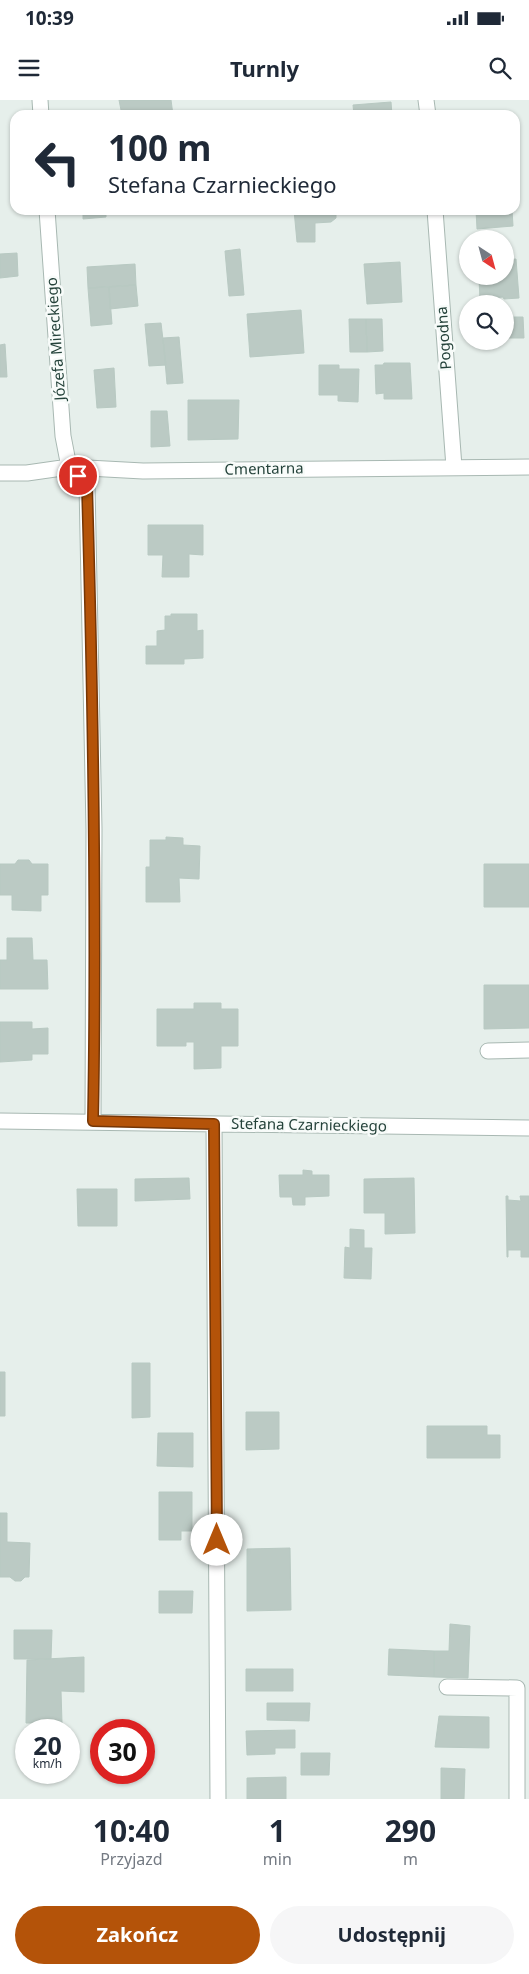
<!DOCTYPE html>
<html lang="pl">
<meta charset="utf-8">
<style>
body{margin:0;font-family:"Noto Sans",sans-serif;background:#f6f6f7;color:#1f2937;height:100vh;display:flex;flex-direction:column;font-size:19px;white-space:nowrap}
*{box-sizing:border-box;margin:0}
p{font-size:16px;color:#747a83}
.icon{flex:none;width:28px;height:28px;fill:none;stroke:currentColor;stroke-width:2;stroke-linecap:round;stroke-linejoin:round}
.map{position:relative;height:1699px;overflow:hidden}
.panel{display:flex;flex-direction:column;background:#fff;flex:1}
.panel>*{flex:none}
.top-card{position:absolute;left:10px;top:10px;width:510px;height:105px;border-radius:15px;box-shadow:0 1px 4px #0004;background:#fff;color:#1f2937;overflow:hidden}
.needle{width:32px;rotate:144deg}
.fabs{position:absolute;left:459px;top:130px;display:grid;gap:10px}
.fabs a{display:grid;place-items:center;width:55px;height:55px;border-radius:50%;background:#fff;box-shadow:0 1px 4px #0004;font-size:25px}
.speed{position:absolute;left:15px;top:1619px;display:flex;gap:10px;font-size:25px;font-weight:700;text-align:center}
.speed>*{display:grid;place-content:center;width:65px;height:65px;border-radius:50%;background:#fff;box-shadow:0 1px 4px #0004;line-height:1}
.speed small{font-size:12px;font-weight:400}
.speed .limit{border:8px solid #d22;background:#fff;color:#111}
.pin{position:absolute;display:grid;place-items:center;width:42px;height:42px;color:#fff;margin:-21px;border:2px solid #fff;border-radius:50%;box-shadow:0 1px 5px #0007}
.me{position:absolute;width:55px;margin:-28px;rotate:0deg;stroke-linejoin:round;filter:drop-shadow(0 0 4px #0008)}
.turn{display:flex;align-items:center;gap:18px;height:105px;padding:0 15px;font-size:22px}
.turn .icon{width:65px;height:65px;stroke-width:2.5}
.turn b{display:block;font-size:35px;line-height:42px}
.eta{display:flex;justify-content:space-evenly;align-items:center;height:85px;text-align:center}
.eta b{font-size:30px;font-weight:700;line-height:35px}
.action{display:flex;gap:10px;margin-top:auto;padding:10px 15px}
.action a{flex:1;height:58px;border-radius:30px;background:#b45309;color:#fff;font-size:20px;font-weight:700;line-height:58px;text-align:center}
.action a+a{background:#f6f6f7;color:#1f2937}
.status{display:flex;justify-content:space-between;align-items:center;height:35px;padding:0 25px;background:#fff;direction:ltr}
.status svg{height:14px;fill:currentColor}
header{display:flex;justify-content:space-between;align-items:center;height:65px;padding:0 15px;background:#fff;font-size:22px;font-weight:700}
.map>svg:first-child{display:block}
.building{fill:#bbcac4;stroke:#b8c9c2}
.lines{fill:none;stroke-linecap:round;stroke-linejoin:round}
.minor-casing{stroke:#a8b8b2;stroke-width:17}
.minor{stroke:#fff;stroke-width:15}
.route-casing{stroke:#753606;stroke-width:12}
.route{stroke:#b45309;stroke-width:9}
.labels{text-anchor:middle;stroke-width:5;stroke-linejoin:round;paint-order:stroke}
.street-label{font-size:15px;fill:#24423a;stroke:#f7fbf9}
</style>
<div class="status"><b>10:39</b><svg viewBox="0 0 49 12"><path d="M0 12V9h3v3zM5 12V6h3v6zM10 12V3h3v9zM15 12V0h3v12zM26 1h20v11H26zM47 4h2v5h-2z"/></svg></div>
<header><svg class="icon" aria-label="menu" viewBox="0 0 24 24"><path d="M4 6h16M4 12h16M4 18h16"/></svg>Turnly<svg class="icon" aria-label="search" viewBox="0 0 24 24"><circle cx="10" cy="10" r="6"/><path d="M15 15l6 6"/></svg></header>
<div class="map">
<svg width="529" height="1699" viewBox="0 0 529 1699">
<rect width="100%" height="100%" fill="#e6efeb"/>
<path class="building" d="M119,0H171L173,15H122Z
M391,2L392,15H354L353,5Z
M83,110H106V117L83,119Z
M294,110H336V118L331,122L315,123V142H297Z
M476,110H512L513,126L477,129Z
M240,149L244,195L229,196L225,151Z
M17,153L18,176L0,178V154Z
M516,159L519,198L504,199L503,197L480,199L479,179L480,176H505V160Z
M400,162L402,202L367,204L364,164Z
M135,164L136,185L88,188L87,167Z
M136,185L138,206L110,209L109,187Z
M109,187L112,224L91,226L88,188Z
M301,210L304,253L250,257L247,214Z
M505,217H523L524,238H505Z
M349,219H366L367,252H350Z
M366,219H382L383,251L367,252Z
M161,223L166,265L149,266L145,224Z
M179,237L183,283L167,284L163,238Z
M5,244L7,277H0V245Z
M384,263H410L412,299H384V293L376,294L375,265H383Z
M319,265H339V269H359L358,302L338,301V295H319Z
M114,268L116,307L97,308L94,270Z
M188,300H239L238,339L188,340Z
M151,311H167L170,346L151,347Z
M148,425H203V455L189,454V477H162L163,455H148Z
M171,514H197V531L203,530V558L184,559V564H146V546H157V531L165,530V516H171Z
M166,737L183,738V745L200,746L199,779L179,778L180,802H146V767H150V740H166Z
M18,760H29L32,764H48V795H41V811L12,810V795H0V764H15Z
M484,764H529V807H484Z
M7,838H32L33,860H47L48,889H0V860H7Z
M484,885H529V928L484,929Z
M194,903H221V909H238V946H221V968L194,969V942H186V946H157V909H194Z
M0,922H32V929L48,928V954H32V960L0,962Z
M303,1070L312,1071V1075H329V1096L305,1097V1105H293L292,1097H280L279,1075H303Z
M189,1078L190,1099L135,1101V1079Z
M414,1078L415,1133L385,1134V1113H364V1079Z
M77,1089H117V1126H78Z
M506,1096H508V1100L521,1101L520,1096H529V1157H521V1150H508V1157H507Z
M350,1129L364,1130V1148H372L371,1179L344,1178L345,1147L350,1148Z
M132,1263H150V1317L132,1318Z
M0,1272H5V1316H0Z
M246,1312H279V1349L246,1350Z
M427,1326H487V1335H500V1358H427Z
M158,1333H193V1367L157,1366Z
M159,1392H192V1431H181V1440H159Z
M0,1413H7V1442L30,1443L29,1477H25L21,1481H15L10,1477H0Z
M290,1448L291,1510L247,1511V1449Z
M159,1491H193L192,1513H159Z
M450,1524L470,1526L468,1578L434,1577V1551H449Z
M14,1530H52L51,1559H14Z
M389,1549L434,1551V1577L388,1575Z
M84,1557V1592L61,1591L62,1623H26L27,1560Z
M246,1569H293V1591H246Z
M267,1603H310L309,1621L267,1620Z
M439,1616L489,1617V1648L435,1647Z
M295,1630V1648H275V1654L247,1655L246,1631Z
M301,1653H330L329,1675H301Z
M441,1668L465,1669L464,1699H441Z
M286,1677V1699H247V1678Z"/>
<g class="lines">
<defs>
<path id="minor" d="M40,0L41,15
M426,0L428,15
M47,110L63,336L69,367
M435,110L454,367
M69,367L87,385L94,729L93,1021
M0,373H27L69,367L143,371L529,367
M488,951L529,950
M0,1021L529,1028
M214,1024L218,1699
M447,1587L517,1588V1699"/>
</defs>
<use href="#minor" class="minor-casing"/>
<use href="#minor" class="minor"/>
</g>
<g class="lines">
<defs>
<path id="route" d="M78,376L87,385C93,597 97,809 93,1021L214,1024L217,1440"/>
</defs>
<use href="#route" class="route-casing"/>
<use href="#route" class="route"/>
</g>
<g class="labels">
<g class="street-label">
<text transform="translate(444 238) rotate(-94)" y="5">Pogodna</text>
<text transform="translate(56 239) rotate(-94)" y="5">Józefa Mireckiego</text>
<text transform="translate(264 369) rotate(-1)" y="5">Cmentarna</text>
<text transform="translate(309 1025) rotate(1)" y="5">Stefana Czarnieckiego</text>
</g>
</g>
</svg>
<div class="fabs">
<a><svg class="needle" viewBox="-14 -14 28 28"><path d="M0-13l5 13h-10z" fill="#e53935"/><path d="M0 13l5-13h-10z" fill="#747a83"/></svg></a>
<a><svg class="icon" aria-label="search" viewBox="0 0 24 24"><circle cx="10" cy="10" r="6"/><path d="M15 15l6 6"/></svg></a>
</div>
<div class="speed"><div>20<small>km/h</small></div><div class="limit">30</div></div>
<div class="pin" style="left:78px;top:376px;background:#d93025"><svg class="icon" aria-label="arrive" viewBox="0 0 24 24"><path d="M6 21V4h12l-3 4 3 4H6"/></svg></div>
<svg class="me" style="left:217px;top:1440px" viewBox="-20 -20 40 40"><circle r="19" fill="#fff"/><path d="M0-13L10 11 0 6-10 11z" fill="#b45309"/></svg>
<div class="top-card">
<div class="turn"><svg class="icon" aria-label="left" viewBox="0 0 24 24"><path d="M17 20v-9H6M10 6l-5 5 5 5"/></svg><div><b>100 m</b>Stefana Czarnieckiego</div></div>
</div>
</div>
<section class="panel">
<div class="eta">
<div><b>10:40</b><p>Przyjazd</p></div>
<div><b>1</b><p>min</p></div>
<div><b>290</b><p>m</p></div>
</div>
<div class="action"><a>Zakończ</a><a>Udostępnij</a></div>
</section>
